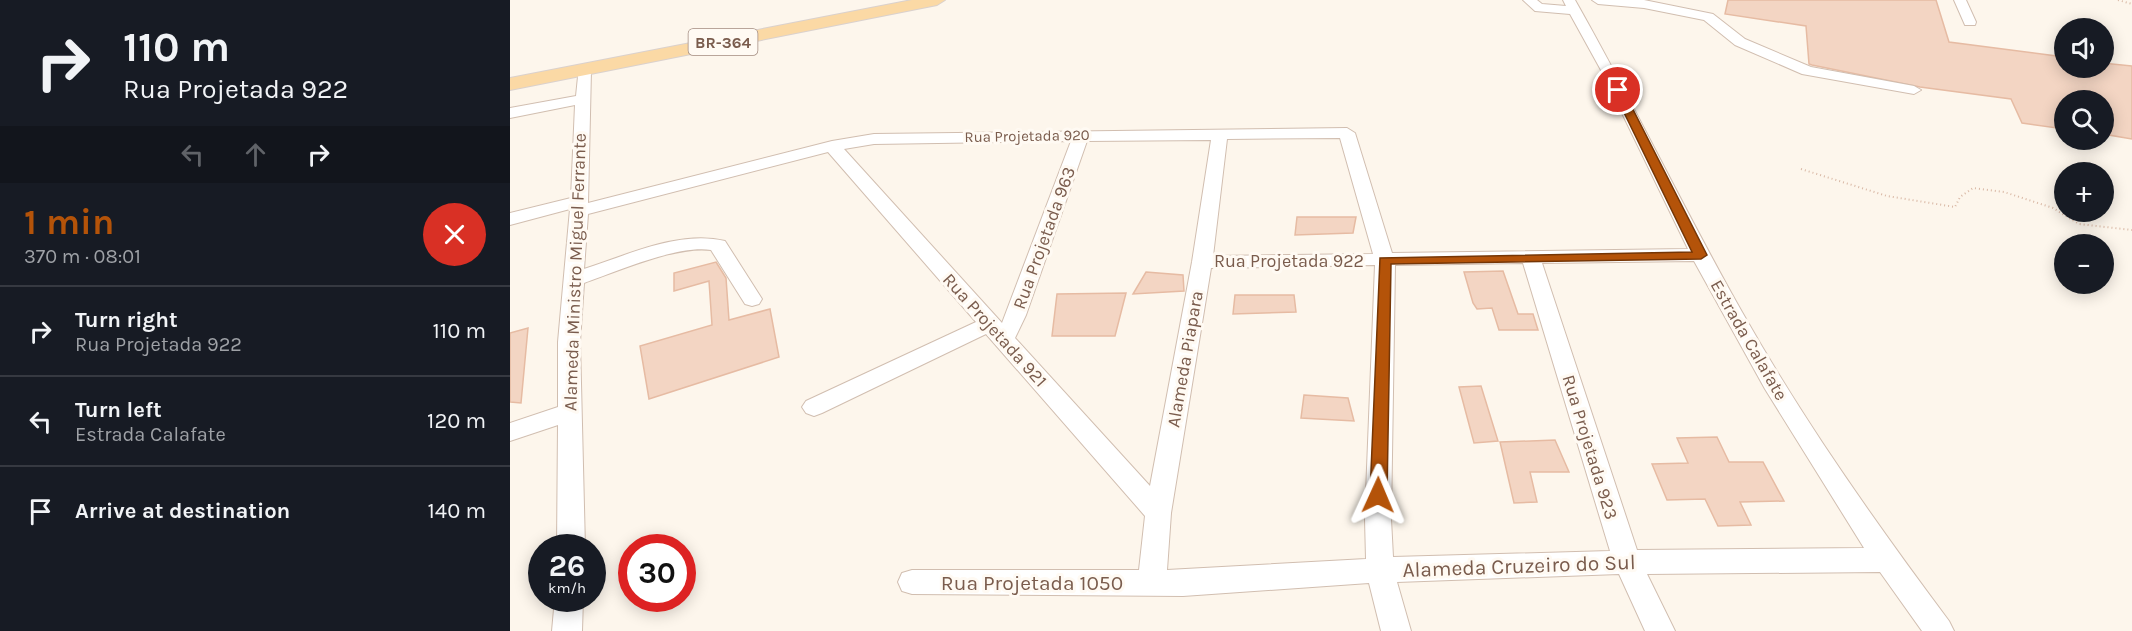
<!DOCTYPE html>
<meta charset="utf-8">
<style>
body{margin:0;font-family:Karla,sans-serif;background:#20242c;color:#f1f3f6;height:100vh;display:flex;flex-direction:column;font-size:22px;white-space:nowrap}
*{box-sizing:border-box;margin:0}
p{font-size:20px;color:#9ea1a6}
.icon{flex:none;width:33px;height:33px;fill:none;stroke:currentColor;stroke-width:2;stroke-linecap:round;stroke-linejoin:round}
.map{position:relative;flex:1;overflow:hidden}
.sheet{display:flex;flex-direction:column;background:#171b24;width:510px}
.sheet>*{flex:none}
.hud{background:#171b24;color:#f1f3f6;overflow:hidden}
.tools{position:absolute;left:1544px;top:18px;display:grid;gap:12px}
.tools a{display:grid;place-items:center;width:60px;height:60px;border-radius:50%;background:#171b24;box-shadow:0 3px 15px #0003;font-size:30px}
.speed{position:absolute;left:18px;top:534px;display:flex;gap:12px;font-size:30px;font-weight:700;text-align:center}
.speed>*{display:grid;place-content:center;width:78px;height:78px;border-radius:50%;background:#171b24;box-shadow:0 3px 15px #0003;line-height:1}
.speed small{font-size:15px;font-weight:400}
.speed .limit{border:9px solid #d22;background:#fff;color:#111}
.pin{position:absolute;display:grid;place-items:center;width:51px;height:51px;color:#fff;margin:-26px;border:3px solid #fff;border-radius:50%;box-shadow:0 2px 6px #0007}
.me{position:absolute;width:66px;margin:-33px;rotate:1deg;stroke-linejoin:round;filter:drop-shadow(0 0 4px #0008)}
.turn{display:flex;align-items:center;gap:21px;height:126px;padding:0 24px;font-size:27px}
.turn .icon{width:78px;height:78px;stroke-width:2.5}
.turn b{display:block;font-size:42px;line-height:51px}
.lanes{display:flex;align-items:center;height:57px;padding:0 24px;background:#0003;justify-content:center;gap:30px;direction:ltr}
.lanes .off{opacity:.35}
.round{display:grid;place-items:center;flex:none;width:63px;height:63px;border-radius:32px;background:#20242c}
.headline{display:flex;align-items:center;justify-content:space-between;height:102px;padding:0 24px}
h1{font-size:36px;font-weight:700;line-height:45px;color:#b45309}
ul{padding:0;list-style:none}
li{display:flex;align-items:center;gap:18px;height:90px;padding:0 24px;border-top:2px solid #363941}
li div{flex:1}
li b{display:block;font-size:22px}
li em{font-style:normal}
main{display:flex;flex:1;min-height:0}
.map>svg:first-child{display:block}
.building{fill:#f3d5c3;stroke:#e6bba3;stroke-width:1.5}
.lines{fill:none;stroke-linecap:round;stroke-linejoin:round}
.minor-casing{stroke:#d1beb0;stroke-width:2}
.major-casing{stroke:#dad1cd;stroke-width:2}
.path{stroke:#d9b8a5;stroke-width:2;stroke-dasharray:1 3;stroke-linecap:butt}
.minor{fill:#fff;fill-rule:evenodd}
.major{fill:#fbd9a5;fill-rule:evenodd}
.route{fill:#b45309;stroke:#753606;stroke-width:1.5}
.labels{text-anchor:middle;stroke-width:6;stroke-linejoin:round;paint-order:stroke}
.far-street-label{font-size:15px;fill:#7a5c4d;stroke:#fffaf3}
.shield{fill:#fffaf3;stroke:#a28b7f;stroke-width:1.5}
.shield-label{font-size:16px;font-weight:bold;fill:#7a5c4d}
.street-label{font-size:18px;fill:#7a5c4d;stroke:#fffaf3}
.near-street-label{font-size:21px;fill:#7a5c4d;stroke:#fffaf3}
</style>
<main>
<section class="sheet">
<div class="hud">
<div class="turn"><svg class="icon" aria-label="right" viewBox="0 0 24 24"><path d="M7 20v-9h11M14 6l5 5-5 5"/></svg><div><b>110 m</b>Rua Projetada 922</div></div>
<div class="lanes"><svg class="icon off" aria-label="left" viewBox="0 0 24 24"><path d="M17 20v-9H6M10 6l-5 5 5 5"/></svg><svg class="icon off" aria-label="ahead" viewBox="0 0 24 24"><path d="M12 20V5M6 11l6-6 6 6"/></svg><svg class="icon" aria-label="right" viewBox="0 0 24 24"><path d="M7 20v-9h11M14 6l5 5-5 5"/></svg></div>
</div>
<div class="headline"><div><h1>1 min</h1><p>370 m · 08:01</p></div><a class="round" style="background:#d93025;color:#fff"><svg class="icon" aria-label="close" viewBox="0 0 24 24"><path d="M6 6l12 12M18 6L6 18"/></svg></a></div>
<ul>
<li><svg class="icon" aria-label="right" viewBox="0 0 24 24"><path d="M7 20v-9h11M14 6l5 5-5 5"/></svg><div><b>Turn right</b><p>Rua Projetada 922</p></div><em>110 m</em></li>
<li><svg class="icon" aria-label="left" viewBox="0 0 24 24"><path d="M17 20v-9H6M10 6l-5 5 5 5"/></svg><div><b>Turn left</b><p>Estrada Calafate</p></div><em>120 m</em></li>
<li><svg class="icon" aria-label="arrive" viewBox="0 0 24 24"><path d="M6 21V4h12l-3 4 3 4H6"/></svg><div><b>Arrive at destination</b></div><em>140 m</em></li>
</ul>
</section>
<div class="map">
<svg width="1622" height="631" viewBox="0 0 1622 631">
<rect width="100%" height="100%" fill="#fdf6ec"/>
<path class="building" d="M1218,0H1426L1439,42L1554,57V68H1593V63L1622,66V139L1593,134V100H1554V129L1512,123L1501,99L1410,87L1302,65L1299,64L1296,26L1215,14Z
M787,217H846L843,233L785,235Z
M206,262L216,278L219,320L260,309L269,357L139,399L130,346L202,325L199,281L164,291V273Z
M993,271L1008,314H1023L1028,330H989L982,308L967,309L963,303L954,272Z
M636,272L673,275L674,291L623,294Z
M616,293L605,336H542L547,294Z
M725,295H784L786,312L723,314Z
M18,328L11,403L0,402V333Z
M971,386L988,441L964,443L949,387Z
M794,395L838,398L844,421L791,418Z
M1207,437L1219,462H1253L1274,501L1230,502L1241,525L1208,526L1195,499L1157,500L1142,464L1178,463L1167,438Z
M1045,440L1059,472H1020L1027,502L1004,503L990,442Z"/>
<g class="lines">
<defs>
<path id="minor" d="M1013,0H1027L1032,4L1056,6L1053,0H1065C1123,102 1174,210 1232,312C1293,420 1365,522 1439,621L1444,631H1412L1370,572L1137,574L1165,631H1135L1109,574L887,582L901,631H871L859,583L673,596L402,594L392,591L388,582L392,573L402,570H629L635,516L476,334L312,413L304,416L296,413L292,407L296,401L466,322L318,152L78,214L74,269C118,255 169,230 215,241L252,299L249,304L242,306L235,304L201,250C167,245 108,271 74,283L70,342L75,548H47L48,425L0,441V423L48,407V342L60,209L0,225V213L61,198L65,105L0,118V108L66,96L69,67H79L81,70L78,203L322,141L364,134L837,128L845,133L882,253L1178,249L1092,72L1060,14L1025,11ZM830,138L863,254L703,256L717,139ZM701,140L682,262L640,486L505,338L516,315L577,141ZM561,141L492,323L334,149L364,144ZM1184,261L1255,389L1354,548L1127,550L1032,263ZM1013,263L1100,551L883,557L881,519L885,265ZM865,265L855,519L856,559L657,570L661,513L701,268Z
M1082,0H1134L1203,14L1235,39L1301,67L1404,86L1411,90L1404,94L1292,74L1225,45L1194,20L1134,8L1088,4Z
M1444,0H1456L1466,22L1465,25H1455Z
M45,598H73L72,631H42Z"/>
<path id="major" d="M402,0H435L427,5L0,90V78Z"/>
</defs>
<use href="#minor" class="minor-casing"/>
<use href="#major" class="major-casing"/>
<path class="path" d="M1608,0L1622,4
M1291,169L1377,196L1445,207L1450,197L1463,188L1494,192L1543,208L1569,224L1622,230"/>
<use href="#minor" class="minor"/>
<use href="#major" class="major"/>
</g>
<path class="route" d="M1104,88L1113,90L1197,255L1191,259L881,264L877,495L874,500L868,502L863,500L860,495L870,258L1182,252L1103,90Z"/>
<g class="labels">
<g class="far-street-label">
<text transform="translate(517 136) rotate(-1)" y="5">Rua Projetada 920</text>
</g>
<rect class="shield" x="178.5" y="29" width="69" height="26" rx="4.5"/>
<g class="shield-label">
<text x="213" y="48">BR-364</text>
</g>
<g class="street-label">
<text transform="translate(534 238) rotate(-70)" y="6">Rua Projetada 963</text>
<text x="779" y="267">Rua Projetada 922</text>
<text transform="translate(65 272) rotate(-88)" y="6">Alameda Ministro Miguel Ferrante</text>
<text transform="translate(485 330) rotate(48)" y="6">Rua Projetada 921</text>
<text transform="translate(1239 340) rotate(60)" y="6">Estrada Calafate</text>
<text transform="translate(675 359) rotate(-80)" y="6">Alameda Piapara</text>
<text transform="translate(1080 447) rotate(73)" y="6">Rua Projetada 923</text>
</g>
<g class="near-street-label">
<text transform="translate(1009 566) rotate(-2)" y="7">Alameda Cruzeiro do Sul</text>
<text x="522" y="590">Rua Projetada 1050</text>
</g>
</g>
</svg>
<div class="tools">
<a><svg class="icon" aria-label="sound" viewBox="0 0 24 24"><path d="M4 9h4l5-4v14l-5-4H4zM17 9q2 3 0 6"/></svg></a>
<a><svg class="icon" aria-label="search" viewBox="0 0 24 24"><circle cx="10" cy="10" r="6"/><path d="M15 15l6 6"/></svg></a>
<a>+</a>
<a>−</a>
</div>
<div class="speed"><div>26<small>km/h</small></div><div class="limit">30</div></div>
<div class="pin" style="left:1108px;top:90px;background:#d93025"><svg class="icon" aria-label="arrive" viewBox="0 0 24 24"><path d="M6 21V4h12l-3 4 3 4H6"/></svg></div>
<svg class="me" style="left:868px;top:495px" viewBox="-20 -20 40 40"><path d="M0-17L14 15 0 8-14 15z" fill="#b45309" stroke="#fff" stroke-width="4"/></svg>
</div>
</main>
